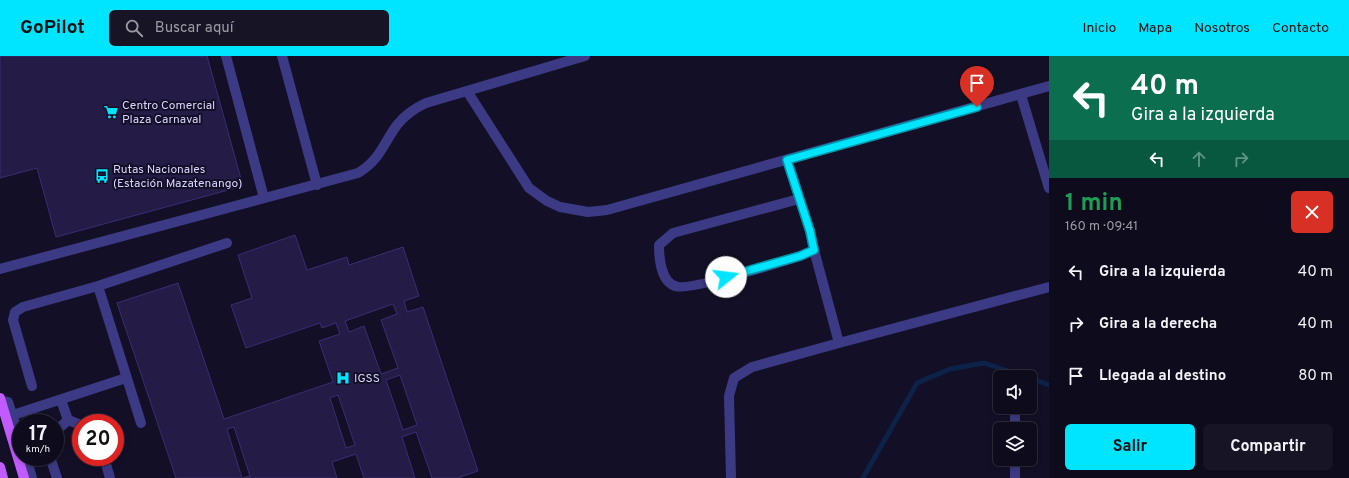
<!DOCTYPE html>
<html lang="es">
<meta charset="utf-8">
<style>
body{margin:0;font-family:Overpass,sans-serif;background:#171425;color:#f1f3f6;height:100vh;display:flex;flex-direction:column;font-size:15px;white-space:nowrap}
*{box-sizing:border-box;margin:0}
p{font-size:13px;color:#9b9ba3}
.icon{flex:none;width:22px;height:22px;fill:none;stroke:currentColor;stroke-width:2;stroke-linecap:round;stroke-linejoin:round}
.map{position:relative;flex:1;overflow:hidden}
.panel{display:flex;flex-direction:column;background:#0e0b1c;width:300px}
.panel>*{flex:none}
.guide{background:#0b6e4f;color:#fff;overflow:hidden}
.fabs{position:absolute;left:993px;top:314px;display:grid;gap:8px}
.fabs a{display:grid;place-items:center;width:44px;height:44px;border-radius:6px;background:#0e0b1c;box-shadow:0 2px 6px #0003,0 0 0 1px #2e2b3b;font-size:20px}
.speed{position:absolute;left:12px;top:358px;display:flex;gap:8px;font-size:20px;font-weight:700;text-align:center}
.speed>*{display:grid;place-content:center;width:52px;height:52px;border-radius:50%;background:#0e0b1c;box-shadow:0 2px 6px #0003,0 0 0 1px #2e2b3b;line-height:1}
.speed small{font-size:10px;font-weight:400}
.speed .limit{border:6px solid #d22;background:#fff;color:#111}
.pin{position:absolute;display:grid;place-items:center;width:34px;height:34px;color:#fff;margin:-41px -17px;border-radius:50% 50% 50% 0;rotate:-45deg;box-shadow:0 0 4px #0007}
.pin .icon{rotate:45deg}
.me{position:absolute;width:44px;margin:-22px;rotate:74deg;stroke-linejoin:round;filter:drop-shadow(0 0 3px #0008)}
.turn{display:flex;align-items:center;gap:14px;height:84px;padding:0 16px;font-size:18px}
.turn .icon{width:52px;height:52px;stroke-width:2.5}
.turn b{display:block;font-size:28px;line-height:34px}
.lanes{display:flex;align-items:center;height:38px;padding:0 16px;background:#0003;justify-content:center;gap:20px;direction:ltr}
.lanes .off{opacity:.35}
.round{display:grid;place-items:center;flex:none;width:42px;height:42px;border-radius:6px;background:#171425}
.summary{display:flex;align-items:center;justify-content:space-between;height:68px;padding:0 16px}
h1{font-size:24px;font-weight:700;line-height:30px;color:#1e9e55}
.cta{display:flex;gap:8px;margin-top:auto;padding:8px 16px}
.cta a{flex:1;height:46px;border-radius:6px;background:#00e5ff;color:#111;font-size:16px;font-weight:700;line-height:46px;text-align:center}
.cta a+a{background:#171425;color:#f1f3f6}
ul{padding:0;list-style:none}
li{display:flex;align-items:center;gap:12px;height:52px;padding:0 16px}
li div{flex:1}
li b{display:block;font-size:15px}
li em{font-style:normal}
header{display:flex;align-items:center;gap:24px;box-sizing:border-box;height:56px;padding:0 20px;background:#00e5ff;color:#111}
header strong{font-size:19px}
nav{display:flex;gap:22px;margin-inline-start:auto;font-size:14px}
.search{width:280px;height:36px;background:#171425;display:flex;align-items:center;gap:10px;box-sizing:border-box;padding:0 14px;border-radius:6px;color:#9b9ba3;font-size:15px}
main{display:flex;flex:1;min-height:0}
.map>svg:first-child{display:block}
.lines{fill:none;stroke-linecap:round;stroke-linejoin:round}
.stream{stroke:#0c2248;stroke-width:5}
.building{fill:#241b47;stroke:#3b2d73;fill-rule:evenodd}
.minor{stroke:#3d3a85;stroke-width:10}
.major{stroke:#c25bff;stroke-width:10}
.route-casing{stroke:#0095a6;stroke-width:10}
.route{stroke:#00e5ff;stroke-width:7}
.labels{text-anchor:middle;stroke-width:4;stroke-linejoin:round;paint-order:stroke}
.poi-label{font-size:12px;fill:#d9d4ff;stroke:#130f26;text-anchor:start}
</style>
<header>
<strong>GoPilot</strong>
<div class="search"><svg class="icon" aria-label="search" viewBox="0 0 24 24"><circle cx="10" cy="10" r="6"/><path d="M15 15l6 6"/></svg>Buscar aquí</div>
<nav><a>Inicio</a><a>Mapa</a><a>Nosotros</a><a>Contacto</a></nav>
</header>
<main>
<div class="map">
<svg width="1049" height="422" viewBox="0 0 1049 422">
<rect width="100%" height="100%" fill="#130f26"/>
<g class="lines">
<path class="stream" d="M1030,322L1049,329
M863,422L917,327L950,313L984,307L1026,321"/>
</g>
<path class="building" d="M0,0H207L243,130L56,181L37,112L0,122Z
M295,179L307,214L347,201L349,209L403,191L419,240L404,245L407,256L423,251L478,415L457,422H432L416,376L402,381L415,422H364L356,398L332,406L337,422H242L250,420L234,371L227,373L242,422H176L117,247L178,227L224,363L333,326L319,285L340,278L336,267L322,272L320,267L246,292L231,249L252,242L238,199ZM393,248L397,258L381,264L398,312L381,318L364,270L349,276L345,265ZM400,319L417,369L403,374L386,324ZM338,339L355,389L346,392L330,342Z"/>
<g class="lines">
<path class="minor" d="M226,0L264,142
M282,0L317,129
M467,35L529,132L547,145L560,151L588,156L607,154L1049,30
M1021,39L1049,132
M787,104L810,175L814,194L800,200C781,206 687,236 675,230C661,225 659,202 659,189L673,177L799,143
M814,194L839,287L1049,231
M0,213L358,117C380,104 383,88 397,69C405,59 415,52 426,47L585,0
M98,230L141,367
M32,330L13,264L15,256L23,251L98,230L227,187
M61,344L68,364L81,369
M1,345L8,346L21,386
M13,359L126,322
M1015,373V360
M55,376L68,364
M26,401L32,422
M50,401L57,422
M104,401L110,422
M731,422L729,340L734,322L752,311L839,287
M1015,422V403"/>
<path class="major" d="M0,342L24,422
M0,411L3,422"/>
</g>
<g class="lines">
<defs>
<path id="route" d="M726,221L800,200L814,194L810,175L787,104L977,51"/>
</defs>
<use href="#route" class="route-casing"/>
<use href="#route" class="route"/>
</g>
<defs>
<symbol id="supermarket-bare" viewBox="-9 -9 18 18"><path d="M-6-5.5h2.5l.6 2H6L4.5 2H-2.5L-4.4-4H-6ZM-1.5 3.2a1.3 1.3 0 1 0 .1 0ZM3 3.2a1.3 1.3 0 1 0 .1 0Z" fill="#00e5ff" stroke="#130f26" stroke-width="2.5" paint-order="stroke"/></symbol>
<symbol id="bus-bare" viewBox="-9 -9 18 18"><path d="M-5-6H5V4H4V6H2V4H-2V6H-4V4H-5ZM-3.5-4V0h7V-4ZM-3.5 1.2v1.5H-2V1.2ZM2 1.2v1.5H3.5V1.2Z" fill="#00e5ff" stroke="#130f26" stroke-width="2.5" paint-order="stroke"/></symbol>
<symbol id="hospital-bare" viewBox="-9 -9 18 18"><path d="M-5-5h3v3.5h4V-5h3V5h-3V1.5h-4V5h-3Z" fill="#00e5ff" stroke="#130f26" stroke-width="2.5" paint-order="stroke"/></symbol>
</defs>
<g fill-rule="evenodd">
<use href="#supermarket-bare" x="101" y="46" width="20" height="20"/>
<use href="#bus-bare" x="92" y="110" width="20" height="20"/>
<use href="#hospital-bare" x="333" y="312" width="20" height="20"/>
</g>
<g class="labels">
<g class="poi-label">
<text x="122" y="53">Centro Comercial<tspan x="122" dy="14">Plaza Carnaval</tspan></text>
<text x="113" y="117">Rutas Nacionales<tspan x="113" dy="14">(Estación Mazatenango)</tspan></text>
<text x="354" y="326">IGSS</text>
</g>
</g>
</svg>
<div class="fabs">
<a><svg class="icon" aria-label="sound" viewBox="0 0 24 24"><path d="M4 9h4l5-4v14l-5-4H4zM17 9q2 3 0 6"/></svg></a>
<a><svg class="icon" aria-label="layers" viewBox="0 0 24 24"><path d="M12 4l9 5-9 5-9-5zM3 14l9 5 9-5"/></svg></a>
</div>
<div class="speed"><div>17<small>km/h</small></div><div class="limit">20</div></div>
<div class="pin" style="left:977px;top:51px;background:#d93025"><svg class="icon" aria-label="arrive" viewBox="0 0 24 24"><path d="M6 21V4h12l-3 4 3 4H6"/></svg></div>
<svg class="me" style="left:726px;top:221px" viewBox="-20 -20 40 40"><circle r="19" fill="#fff"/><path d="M0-13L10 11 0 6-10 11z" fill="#00e5ff"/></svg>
</div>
<section class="panel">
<div class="guide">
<div class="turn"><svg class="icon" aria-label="left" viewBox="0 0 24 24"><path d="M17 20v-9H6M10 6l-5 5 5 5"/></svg><div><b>40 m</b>Gira a la izquierda</div></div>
<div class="lanes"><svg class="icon" aria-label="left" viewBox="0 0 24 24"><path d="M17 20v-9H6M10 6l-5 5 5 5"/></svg><svg class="icon off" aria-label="ahead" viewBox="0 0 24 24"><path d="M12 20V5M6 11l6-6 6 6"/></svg><svg class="icon off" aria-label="right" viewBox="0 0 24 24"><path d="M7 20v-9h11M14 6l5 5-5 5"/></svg></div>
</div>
<div class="summary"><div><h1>1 min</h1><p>160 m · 09:41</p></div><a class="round" style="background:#d93025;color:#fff"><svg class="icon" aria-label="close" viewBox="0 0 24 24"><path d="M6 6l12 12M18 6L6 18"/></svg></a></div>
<ul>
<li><svg class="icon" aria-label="left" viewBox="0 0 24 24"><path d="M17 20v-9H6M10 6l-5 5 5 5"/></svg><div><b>Gira a la izquierda</b></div><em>40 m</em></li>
<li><svg class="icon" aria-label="right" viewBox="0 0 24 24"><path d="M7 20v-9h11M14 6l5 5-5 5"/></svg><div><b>Gira a la derecha</b></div><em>40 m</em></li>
<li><svg class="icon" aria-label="arrive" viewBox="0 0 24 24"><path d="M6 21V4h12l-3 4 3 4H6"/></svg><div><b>Llegada al destino</b></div><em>80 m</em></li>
</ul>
<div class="cta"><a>Salir</a><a>Compartir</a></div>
</section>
</main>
